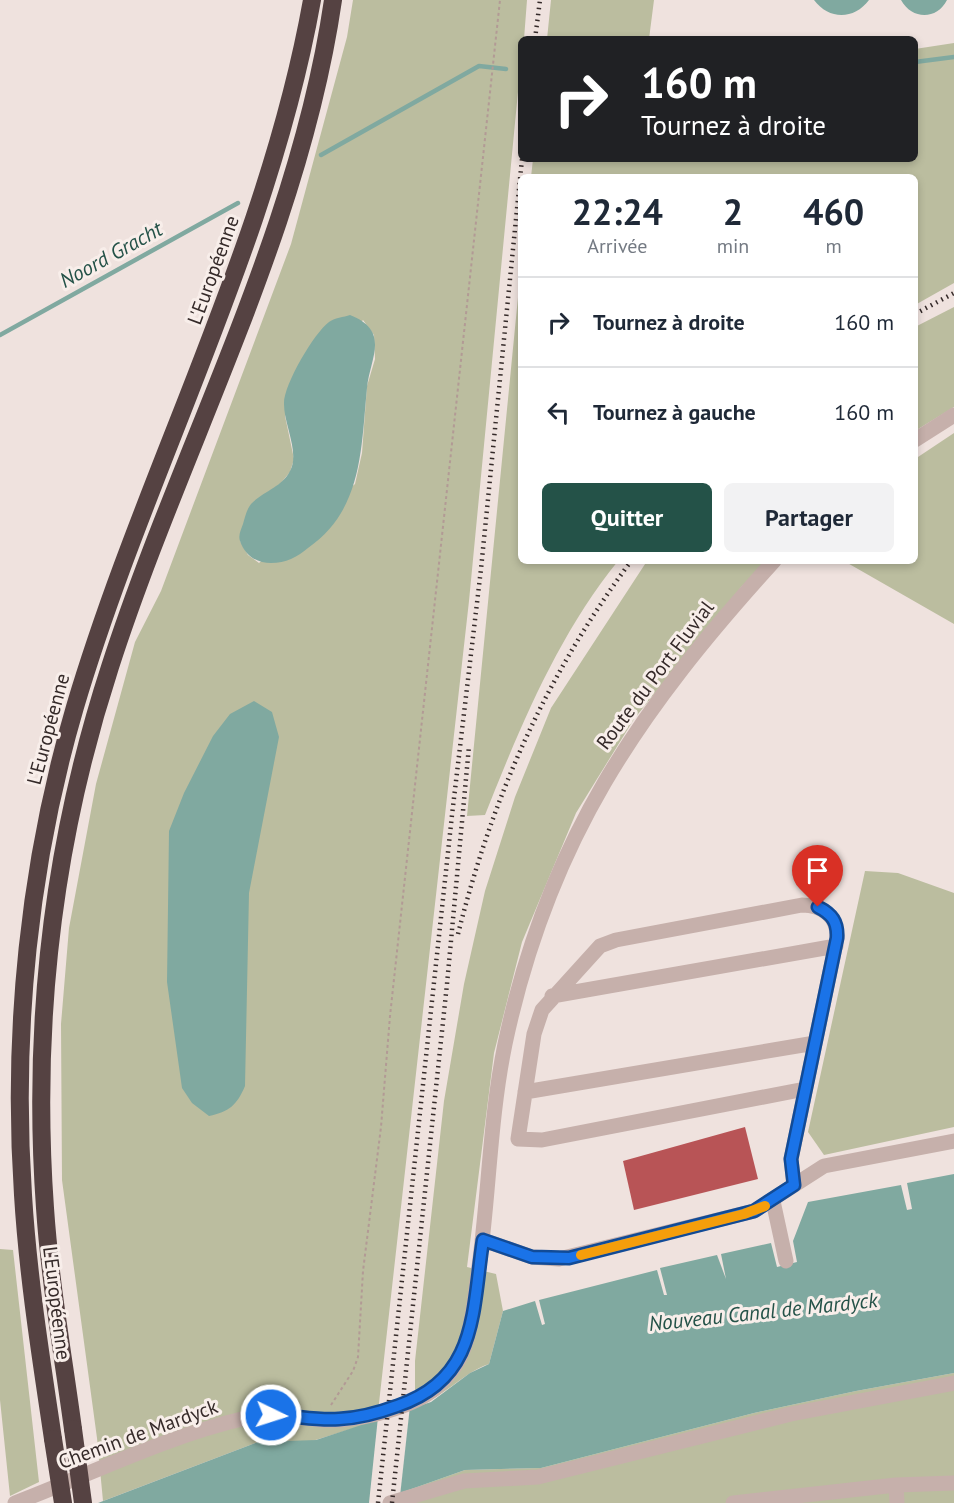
<!DOCTYPE html>
<html lang="fr">
<meta charset="utf-8">
<style>
body{margin:0;font-family:"PT Sans",sans-serif;background:#f2f2f3;color:#1f2937;height:100vh;display:flex;flex-direction:column;font-size:22px;white-space:nowrap}
*{box-sizing:border-box;margin:0}
p{font-size:20px;color:#747a83}
.icon{flex:none;width:33px;height:33px;fill:none;stroke:currentColor;stroke-width:2;stroke-linecap:round;stroke-linejoin:round}
.map{position:relative;flex:1;overflow:hidden}
.details{position:absolute;left:518px;top:174px;width:400px;height:390px;display:flex;flex-direction:column;background:#fff;border-radius:9px;box-shadow:0 3px 9px #0003}
.details>*{flex:none}
.top-card{position:absolute;left:518px;top:36px;width:400px;height:126px;border-radius:9px;box-shadow:0 3px 9px #0003;background:#202124;color:#fff;overflow:hidden}
.pin{position:absolute;display:grid;place-items:center;width:51px;height:51px;color:#fff;margin:-62px -26px;border-radius:50% 50% 50% 0;rotate:-45deg;box-shadow:0 0 6px #0007}
.pin .icon{rotate:45deg}
.me{position:absolute;width:66px;margin:-33px;rotate:94deg;stroke-linejoin:round;filter:drop-shadow(0 0 4px #0008)}
.turn{display:flex;align-items:center;gap:21px;height:126px;padding:0 24px;font-size:27px}
.turn .icon{width:78px;height:78px;stroke-width:2.5}
.turn b{display:block;font-size:42px;line-height:51px}
.eta{display:flex;justify-content:space-evenly;align-items:center;height:102px;text-align:center}
.eta b{font-size:36px;font-weight:700;line-height:42px}
.primary-button{display:flex;gap:12px;margin-top:auto;padding:12px 24px}
.primary-button a{flex:1;height:69px;border-radius:9px;background:#245248;color:#fff;font-size:24px;font-weight:700;line-height:69px;text-align:center}
.primary-button a+a{background:#f2f2f3;color:#1f2937}
ul{padding:0;list-style:none}
li{display:flex;align-items:center;gap:18px;height:90px;padding:0 24px;border-top:2px solid #e0e1e3}
li div{flex:1}
li b{display:block;font-size:22px}
li em{font-style:normal}
.map>svg:first-child{display:block}
.green{fill:#bbbd9f;fill-rule:evenodd}
.water{fill:#80a9a0}
.pier{fill:#efe2de}
.lines{fill:none;stroke-linecap:round;stroke-linejoin:round}
.stream{stroke:#80a9a0;stroke-width:4.5}
.building{fill:#b85456}
.path{stroke:#b29a95;stroke-width:2;stroke-dasharray:3 3;stroke-linecap:butt}
.minor{stroke:#c6b0ab;stroke-width:15}
.highway{stroke:#554242;stroke-width:18}
.rail{stroke:#352a29;stroke-width:4.5;stroke-dasharray:1.5 4.5;stroke-linecap:butt}
.highway-bridge{stroke:#554242;stroke-width:18}
.route-casing{stroke:#114b97;stroke-width:15}
.route{stroke:#1a73e8;stroke-width:10}
.slow{stroke:#f59e0b;stroke-width:10}
.labels{text-anchor:middle;stroke-width:6;stroke-linejoin:round;paint-order:stroke}
.street-label{font-size:20px;fill:#352a29;stroke:#f8eeea}
.water-label{font-size:21px;font-style:italic;fill:#245248;stroke:#f8eeea}
</style>
<div class="map">
<svg width="954" height="1503" viewBox="0 0 954 1503">
<rect width="100%" height="100%" fill="#efe2de"/>
<path class="green" d="M353,0H527L524,39H520V71L469,601L377,1421L309,1442H258L103,1501L97,1438L62,1180L61,1024L69,928L96,784L135,642L161,591L291,244L347,37ZM363,320L374,335L375,359L367,386L362,453L355,484L259,563L248,555L240,541L252,504L280,484L290,472L294,459L285,416Z
M551,0H654L649,39H547Z
M954,43V283L915,305V177H531L533,159H915V49Z
M520,277V561H618C558,635 520,727 485,815L467,816Z
M954,307V407L915,431V327Z
M954,433V624L844,561H915V459Z
M647,561H767L742,586L634,719L576,813L522,942L494,1053L467,1267L496,1274L503,1311L489,1364C462,1373 445,1397 415,1407V1361L444,1101L464,984L485,891L515,797L551,708Z
M865,871L898,873L954,893V1127L824,1155L808,1132Z
M0,1249L13,1250L39,1482L10,1496L0,1400Z
M954,1373V1503H402L403,1492L465,1470L541,1468L754,1413L856,1391Z"/>
<path class="water" d="M814,0H869C854,20 829,20 814,0Z
M901,0H947C937,20 912,20 901,0Z
M350,315C391,331 370,358 367,388C361,448 363,510 308,548C297,557 286,563 271,563C257,563 245,556 240,541C238,535 241,530 243,524C245,517 247,508 252,503C264,491 282,487 290,471C300,453 284,425 284,404C283,386 314,333 329,322C334,318 344,317 350,315Z
M254,701L272,712L279,737L249,893L245,1086C237,1105 229,1112 209,1116L192,1103L182,1088L167,982L169,831L184,793L213,736L230,714Z
M954,1174V1373L856,1391L754,1413L541,1468L465,1470L372,1503H98L258,1442L316,1440L431,1402L470,1373L489,1364L503,1311L535,1301L542,1325L545,1324L539,1300L657,1270L664,1295H667L660,1268L717,1255L726,1279L721,1254L771,1243L777,1267L797,1262L793,1241L808,1202L901,1185L907,1210L912,1209L907,1183Z"/>
<path class="pier" d="M410,1406L400,1496L381,1503H369L378,1417Z"/>
<g class="lines">
<path class="stream" d="M915,62L954,57
M321,155L479,66L506,69
M0,335L238,203"/>
</g>
<path class="building" d="M745,1127L758,1179L634,1210L623,1161Z"/>
<g class="lines">
<path class="path" d="M331,1405L353,1371L358,1357L363,1271L381,1127L390,1016L500,0"/>
<path class="minor" d="M915,440L954,415
M552,996L836,946
M525,1092L815,1043
M794,1185L791,1159L837,938C838,917 823,905 802,905L616,940L600,946L542,1010L534,1034L518,1139L542,1140L805,1089
M773,1201L786,1261
M483,1240L532,1257L559,1259L754,1211L824,1166L954,1141
M896,1485L897,1503
M15,1503C91,1474 167,1436 246,1418C271,1412 295,1418 321,1420C353,1422 406,1410 432,1391C446,1380 458,1364 464,1348C472,1327 474,1303 477,1281C489,1202 489,1122 505,1044C548,841 637,712 774,561
M390,1503L464,1481L538,1477L791,1414L954,1383
M733,1503L896,1485L954,1483"/>
<path class="highway" d="M73,1429C63,1355 50,1282 45,1208C32,1025 53,842 110,667C182,444 299,234 333,0
M53,1439C41,1358 28,1277 23,1195C12,1031 29,864 75,707C146,468 268,247 312,0"/>
<path class="rail" d="M535,39L540,0
M915,314L954,293
M458,934C493,795 546,676 631,561
M378,1503L452,815L481,569L522,159
M392,1503L447,984L469,746"/>
<path class="highway-bridge" d="M73,1429L83,1503
M53,1439L63,1503"/>
</g>
<g class="lines">
<defs>
<path id="route" d="M271,1415C294,1415 316,1421 339,1419C360,1418 378,1413 397,1406C478,1379 472,1312 483,1240L532,1257L569,1258L754,1211L794,1185L791,1159L837,938C838,922 832,914 818,907"/>
</defs>
<use href="#route" class="route-casing"/>
<use href="#route" class="route"/>
<path class="slow" d="M581,1255L744,1214L765,1206"/>
</g>
<g class="labels">
<g class="street-label">
<text transform="translate(213 270) rotate(-70)" y="7">L'Européenne</text>
<text transform="translate(655 675) rotate(-53)" y="7">Route du Port Fluvial</text>
<text transform="translate(48 729) rotate(-75)" y="7">L'Européenne</text>
<text transform="translate(57 1303) rotate(83)" y="7">L'Européenne</text>
<text transform="translate(138 1434) rotate(-20)" y="7">Chemin de Mardyck</text>
</g>
<g class="water-label">
<text transform="translate(111 255) rotate(-29)" y="7">Noord Gracht</text>
<text transform="translate(763 1312) rotate(-6)" y="7">Nouveau Canal de Mardyck</text>
</g>
</g>
</svg>
<div class="pin" style="left:818px;top:907px;background:#d93025"><svg class="icon" aria-label="arrive" viewBox="0 0 24 24"><path d="M6 21V4h12l-3 4 3 4H6"/></svg></div>
<svg class="me" style="left:271px;top:1415px" viewBox="-20 -20 40 40"><circle r="17" fill="#1a73e8" stroke="#fff" stroke-width="3"/><path d="M0-11L8 9 0 5-8 9z" fill="#fff"/></svg>
<div class="top-card">
<div class="turn"><svg class="icon" aria-label="right" viewBox="0 0 24 24"><path d="M7 20v-9h11M14 6l5 5-5 5"/></svg><div><b>160 m</b>Tournez à droite</div></div>
</div>
<section class="details">
<div class="eta">
<div><b>22:24</b><p>Arrivée</p></div>
<div><b>2</b><p>min</p></div>
<div><b>460</b><p>m</p></div>
</div>
<ul>
<li><svg class="icon" aria-label="right" viewBox="0 0 24 24"><path d="M7 20v-9h11M14 6l5 5-5 5"/></svg><div><b>Tournez à droite</b></div><em>160 m</em></li>
<li><svg class="icon" aria-label="left" viewBox="0 0 24 24"><path d="M17 20v-9H6M10 6l-5 5 5 5"/></svg><div><b>Tournez à gauche</b></div><em>160 m</em></li>
</ul>
<div class="primary-button"><a>Quitter</a><a>Partager</a></div>
</section>
</div>
